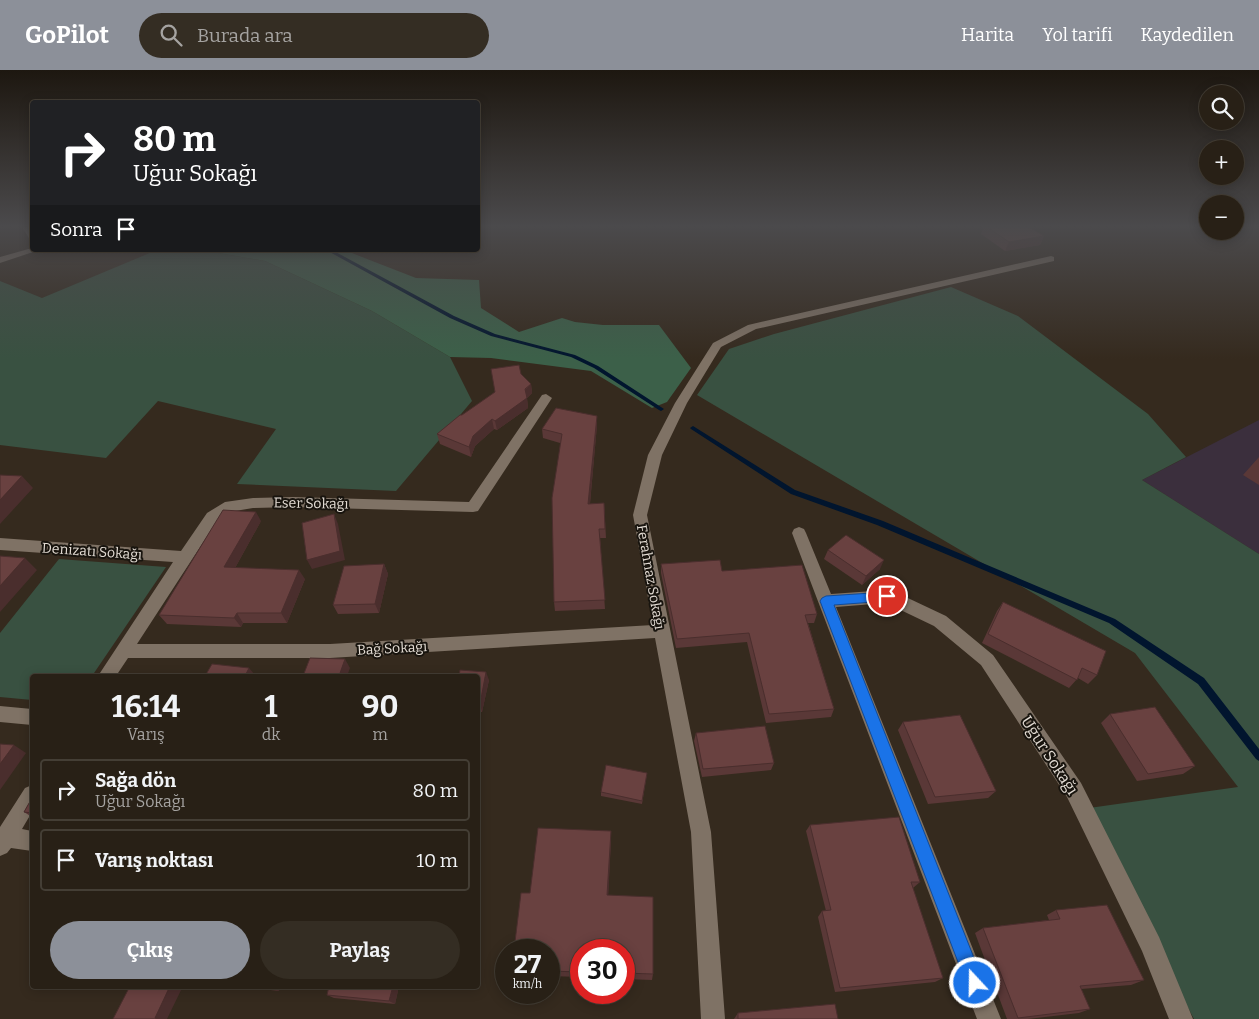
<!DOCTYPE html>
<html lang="tr">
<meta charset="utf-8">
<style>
body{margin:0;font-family:Bitter,serif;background:#342d23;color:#f1f3f6;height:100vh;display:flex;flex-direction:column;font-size:19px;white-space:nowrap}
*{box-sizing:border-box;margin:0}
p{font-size:16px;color:#a5a3a1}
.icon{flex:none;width:28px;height:28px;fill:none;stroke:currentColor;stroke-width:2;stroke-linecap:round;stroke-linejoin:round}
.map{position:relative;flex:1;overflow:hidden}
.sheet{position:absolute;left:30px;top:604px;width:450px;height:315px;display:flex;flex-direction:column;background:#282016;border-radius:5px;box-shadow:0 2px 12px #0003,0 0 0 1px #443e35}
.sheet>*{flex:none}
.hud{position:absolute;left:30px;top:30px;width:450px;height:152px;border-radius:5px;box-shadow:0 2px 12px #0003,0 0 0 1px #443e35;background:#202124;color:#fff;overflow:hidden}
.tools{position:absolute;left:1199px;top:15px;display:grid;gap:10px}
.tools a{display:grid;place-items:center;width:45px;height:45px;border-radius:50%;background:#282016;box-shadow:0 2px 12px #0003,0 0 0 1px #443e35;font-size:25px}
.speed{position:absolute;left:495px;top:869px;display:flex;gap:10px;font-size:25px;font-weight:700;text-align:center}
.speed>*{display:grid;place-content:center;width:65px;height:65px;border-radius:50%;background:#282016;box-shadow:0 2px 12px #0003,0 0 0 1px #443e35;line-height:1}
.speed small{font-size:12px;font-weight:400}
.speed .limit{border:8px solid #d22;background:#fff;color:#111}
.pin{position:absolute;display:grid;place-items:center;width:42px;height:42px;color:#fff;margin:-21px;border:2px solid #fff;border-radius:50%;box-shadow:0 1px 5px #0007}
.me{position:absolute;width:55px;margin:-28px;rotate:339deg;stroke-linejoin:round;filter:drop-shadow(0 0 4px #0008)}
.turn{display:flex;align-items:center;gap:18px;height:105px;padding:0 20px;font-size:22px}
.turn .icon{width:65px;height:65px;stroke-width:2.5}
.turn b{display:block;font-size:35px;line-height:42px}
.then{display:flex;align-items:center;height:48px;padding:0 20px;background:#0003;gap:10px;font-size:19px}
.eta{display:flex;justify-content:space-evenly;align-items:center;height:85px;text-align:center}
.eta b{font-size:30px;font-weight:700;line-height:35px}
.button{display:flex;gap:10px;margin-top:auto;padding:10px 20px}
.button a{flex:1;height:58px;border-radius:30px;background:#8c9099;color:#fff;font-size:20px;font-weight:700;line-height:58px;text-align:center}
.button a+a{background:#342d23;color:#f1f3f6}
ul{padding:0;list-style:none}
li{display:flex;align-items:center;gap:15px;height:62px;margin:0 10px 8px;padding:0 10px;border:2px solid #443e35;border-radius:5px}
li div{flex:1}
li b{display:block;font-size:19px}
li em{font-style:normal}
header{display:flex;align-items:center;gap:30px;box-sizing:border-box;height:70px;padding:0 25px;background:#8c9099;color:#fff}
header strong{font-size:24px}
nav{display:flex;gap:28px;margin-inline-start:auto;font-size:18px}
.search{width:350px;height:45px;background:#342d23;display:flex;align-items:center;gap:12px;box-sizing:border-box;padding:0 18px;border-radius:28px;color:#a5a3a1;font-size:19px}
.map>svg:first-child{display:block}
.commercial{fill:#3b2f3d}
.green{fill:#395141}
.forest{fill:#3c6049}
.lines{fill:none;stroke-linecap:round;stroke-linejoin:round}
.stream{fill:#01152e;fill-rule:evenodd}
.street{fill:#7f7265;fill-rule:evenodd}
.wall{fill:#5a3837}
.shaded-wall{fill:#4a2e2d}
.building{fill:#694140;stroke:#4a2e2d}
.route{fill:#1a73e8;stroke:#114b97}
.labels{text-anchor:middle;stroke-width:4;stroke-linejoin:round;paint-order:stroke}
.street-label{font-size:14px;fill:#e3dcd4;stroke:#18140e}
.near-street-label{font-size:16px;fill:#e3dcd4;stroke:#18140e}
</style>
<header>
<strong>GoPilot</strong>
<div class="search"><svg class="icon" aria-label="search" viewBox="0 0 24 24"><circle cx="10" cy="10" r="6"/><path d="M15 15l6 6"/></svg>Burada ara</div>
<nav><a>Harita</a><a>Yol tarifi</a><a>Kaydedilen</a></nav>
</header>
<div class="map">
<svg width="1259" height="949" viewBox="0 0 1259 949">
<rect width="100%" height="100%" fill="#352a1e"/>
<path class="commercial" d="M1259,350V484L1142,410Z"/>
<path class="green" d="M157,180H201L265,191L372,241L450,287L472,331L396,421L237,414L276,359L158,331L106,388L0,375V211L42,228Z
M951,217L1018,246L1148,344L1186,387L1142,410L1259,484V949H1194L1082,739L1238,717L1135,583L697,325L729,279L774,264Z
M59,489L166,497L92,606H32V630L0,627V563Z"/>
<path class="forest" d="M201,180H344L416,208L479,210L481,238L519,262L562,248L575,252L603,255H659L691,298L667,332L652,338L591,301L491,288L450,287L372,241L265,191Z"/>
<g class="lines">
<path class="stream" d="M326,180H332L454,246L495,264L575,285L598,296L664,339L661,341L659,340L594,298L571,287L491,266L450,248Z
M693,356L795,420L883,451L1115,549L1204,608L1259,679V691L1256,689L1198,614L1109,553L877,455L791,424L691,359L690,358Z"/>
<path class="street" d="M22,157H30L32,160V169L29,168Z
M32,178V180H39L0,193V187Z
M1051,186L1054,187V191L756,259L721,277L687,333L662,385L647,445L711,762L725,949H701L691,762L655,568L330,588H128L116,606H98L173,492L0,480V468L181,481L207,443L225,432L253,428L293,427L469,432L542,325L546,324L552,328L478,441L473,442L293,437L253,438L229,442L217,451L137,574H330L653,555L633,445L648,385L675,333L713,273L748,255Z
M799,457L804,459L806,463L831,524L887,520L893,521L946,546L993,585L1081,713L1159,867L1193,949H1169L1142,881L1067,727L981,595L934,556L886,533L836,537L1001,949H977L792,463L794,459Z
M0,636L32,639V655L0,652Z
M32,715V742L22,759L32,761V781L11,778L7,783L0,786V757L25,718Z"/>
</g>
<path class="wall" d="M983,157H1029L1044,166L1040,175L1005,181L981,164Z
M521,304L531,314L532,323L527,328L528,338L497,360L494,359L475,376L471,387L440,374L437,364L462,345Z
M597,346V355L590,434L604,433L606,468H600L605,539L555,541L554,532L560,373L543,368L542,359Z
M1259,387V415L1243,405Z
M261,451L235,498L305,509L287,553H243L241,557L167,554L159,545Z
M828,480L880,499L862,515L824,489Z
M384,494L388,504L379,543L338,544L333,535Z
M661,494L722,501L817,544L814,553H808L834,639L831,647L766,653L747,572L676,578L661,503Z
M1003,532L1097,605L1088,614L1078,608L1069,618L982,573L997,541Z
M478,606L489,610L482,642H478Z
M1110,644L1195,696L1183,704L1137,711L1101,653Z
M903,652L996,721L988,728L928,734L898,660Z
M696,663L774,693L771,700L702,707L694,671Z
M647,703L642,734L601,726V722Z
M32,728V747L24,742Z
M810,755L920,812L913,818L943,908L935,912L835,922L818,847L822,841H826L806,761Z
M611,770L608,825L653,904L652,910L624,909V880H581V907L549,906V880L530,823Z
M1056,840L1144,910L1131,915L1081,919L1090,939L1079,943L1028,949H1007L975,863L983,858L1049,850L1047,845Z
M239,916H280L279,921Z
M329,916H399L395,934L334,928L327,925Z
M738,943L838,949H734Z"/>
<path class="shaded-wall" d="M0,157H7L0,159Z
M1044,166L1040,175L1005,181L1009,172Z
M531,314L532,323L527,328L528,338L497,360L495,351Z
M597,346V355L589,443L588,434Z
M492,349L494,359L475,376L471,387L469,377L473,366Z
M22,406L33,418L0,454V430Z
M256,442L261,451L230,507L224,497Z
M334,444L338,454L345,490L312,499L307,490Z
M25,488L37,500L0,542V516Z
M884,490L880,499L862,515L866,506Z
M384,494L388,504L379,543L375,534Z
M299,500L305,509L287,553L281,543Z
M237,543L243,553L241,557L234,548Z
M345,589L350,598L347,606H339Z
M249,598L256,606H245Z
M486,602L489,610L482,642L480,634Z
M14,675L26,683L0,720V694Z
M611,761V770L608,833L607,825Z
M170,916H183L167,949H158L155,948Z
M270,916H280L279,921L270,917Z
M393,916H399L395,934L389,931Z"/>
<path class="building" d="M987,157H1029L1044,166L1009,172Z
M519,295L521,304L531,314L525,319L527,328L495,351L492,349L473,366L469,377L437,364L460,345H462L495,322L491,299Z
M556,338L597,346L588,434L604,433L605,459H599L605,530L554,532L552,428L562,364L542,359Z
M0,405L22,406L0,430Z
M223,440L256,442L224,497L299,500L281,543H237L234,548L159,545Z
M334,444L340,481L307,490L302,453Z
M846,465L884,490L866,506L828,480Z
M0,486L25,488L0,516Z
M720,490L722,501L802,495L817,544L805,545L834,639L769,644L749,563L677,569L661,494Z
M384,494L375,534L333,535L344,496Z
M1003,532L1106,581L1097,605L1082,598L1077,610L988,564Z
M310,588L345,589L339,606H303Z
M212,594L249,598L245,606H205Z
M460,600L486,602L480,634H478V606H459Z
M1155,637L1195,696L1148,704L1110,644Z
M960,645L996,721L935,727L903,652Z
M765,656L774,693L703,699L696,663Z
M0,674L14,675L0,694Z
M606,695L647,703L642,731L601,722Z
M32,728V743L24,742Z
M899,747L920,812H911L943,908L840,918L822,841L831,840L810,755Z
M538,758L611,761L607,825L653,827V904L624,903V880H581V902L549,901V880H514L521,823H530Z
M1107,835L1144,910L1080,916L1090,939L1018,948L983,858L1060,849L1056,840Z
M130,916H170L155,948L159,949H113Z
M329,916H393L389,931L327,925Z
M835,934L838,949H738V943Z"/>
<linearGradient id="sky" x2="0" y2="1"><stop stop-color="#1d1710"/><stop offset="0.54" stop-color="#4b4a4c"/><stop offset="1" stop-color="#4b4a4c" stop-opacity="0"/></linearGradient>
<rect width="1259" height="289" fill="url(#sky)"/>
<path class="route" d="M887,522L891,523L893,526L891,530L887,531L834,535L984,913L981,919L975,922L969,919L966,913L820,531L822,528L826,526Z"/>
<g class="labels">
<g class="street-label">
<text transform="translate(311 433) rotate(1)" y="5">Eser Sokağı</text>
<text transform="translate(92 481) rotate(4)" y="5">Denizatı Sokağı</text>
<text transform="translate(651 507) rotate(80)" y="5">Ferahnaz Sokağı</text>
<text transform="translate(392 578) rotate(-3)" y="5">Bağ Sokağı</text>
</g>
<g class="near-street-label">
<text transform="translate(1050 685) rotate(57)" y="6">Uğur Sokağı</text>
</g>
</g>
</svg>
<div class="tools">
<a><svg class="icon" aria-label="search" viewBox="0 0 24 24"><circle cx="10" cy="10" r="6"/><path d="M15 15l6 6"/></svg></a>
<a>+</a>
<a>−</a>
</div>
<div class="speed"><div>27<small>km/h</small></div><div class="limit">30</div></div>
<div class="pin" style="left:887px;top:526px;background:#d93025"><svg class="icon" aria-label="arrive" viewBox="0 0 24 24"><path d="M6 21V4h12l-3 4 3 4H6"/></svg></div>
<svg class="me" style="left:975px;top:913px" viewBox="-20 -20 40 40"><circle r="17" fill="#1a73e8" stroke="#fff" stroke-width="3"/><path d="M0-11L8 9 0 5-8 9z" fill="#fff"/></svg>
<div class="hud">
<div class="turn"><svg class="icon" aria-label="right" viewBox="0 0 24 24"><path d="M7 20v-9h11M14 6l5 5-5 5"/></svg><div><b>80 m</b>Uğur Sokağı</div></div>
<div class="then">Sonra<svg class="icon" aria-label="arrive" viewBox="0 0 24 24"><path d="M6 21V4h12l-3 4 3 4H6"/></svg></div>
</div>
<section class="sheet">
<div class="eta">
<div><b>16:14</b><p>Varış</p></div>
<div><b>1</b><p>dk</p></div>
<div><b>90</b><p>m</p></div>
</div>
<ul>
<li><svg class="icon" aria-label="right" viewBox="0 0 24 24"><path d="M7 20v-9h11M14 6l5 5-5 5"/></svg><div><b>Sağa dön</b><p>Uğur Sokağı</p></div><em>80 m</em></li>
<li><svg class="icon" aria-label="arrive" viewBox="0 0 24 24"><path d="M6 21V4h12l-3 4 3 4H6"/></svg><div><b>Varış noktası</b></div><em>10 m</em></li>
</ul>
<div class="button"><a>Çıkış</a><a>Paylaş</a></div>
</section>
</div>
